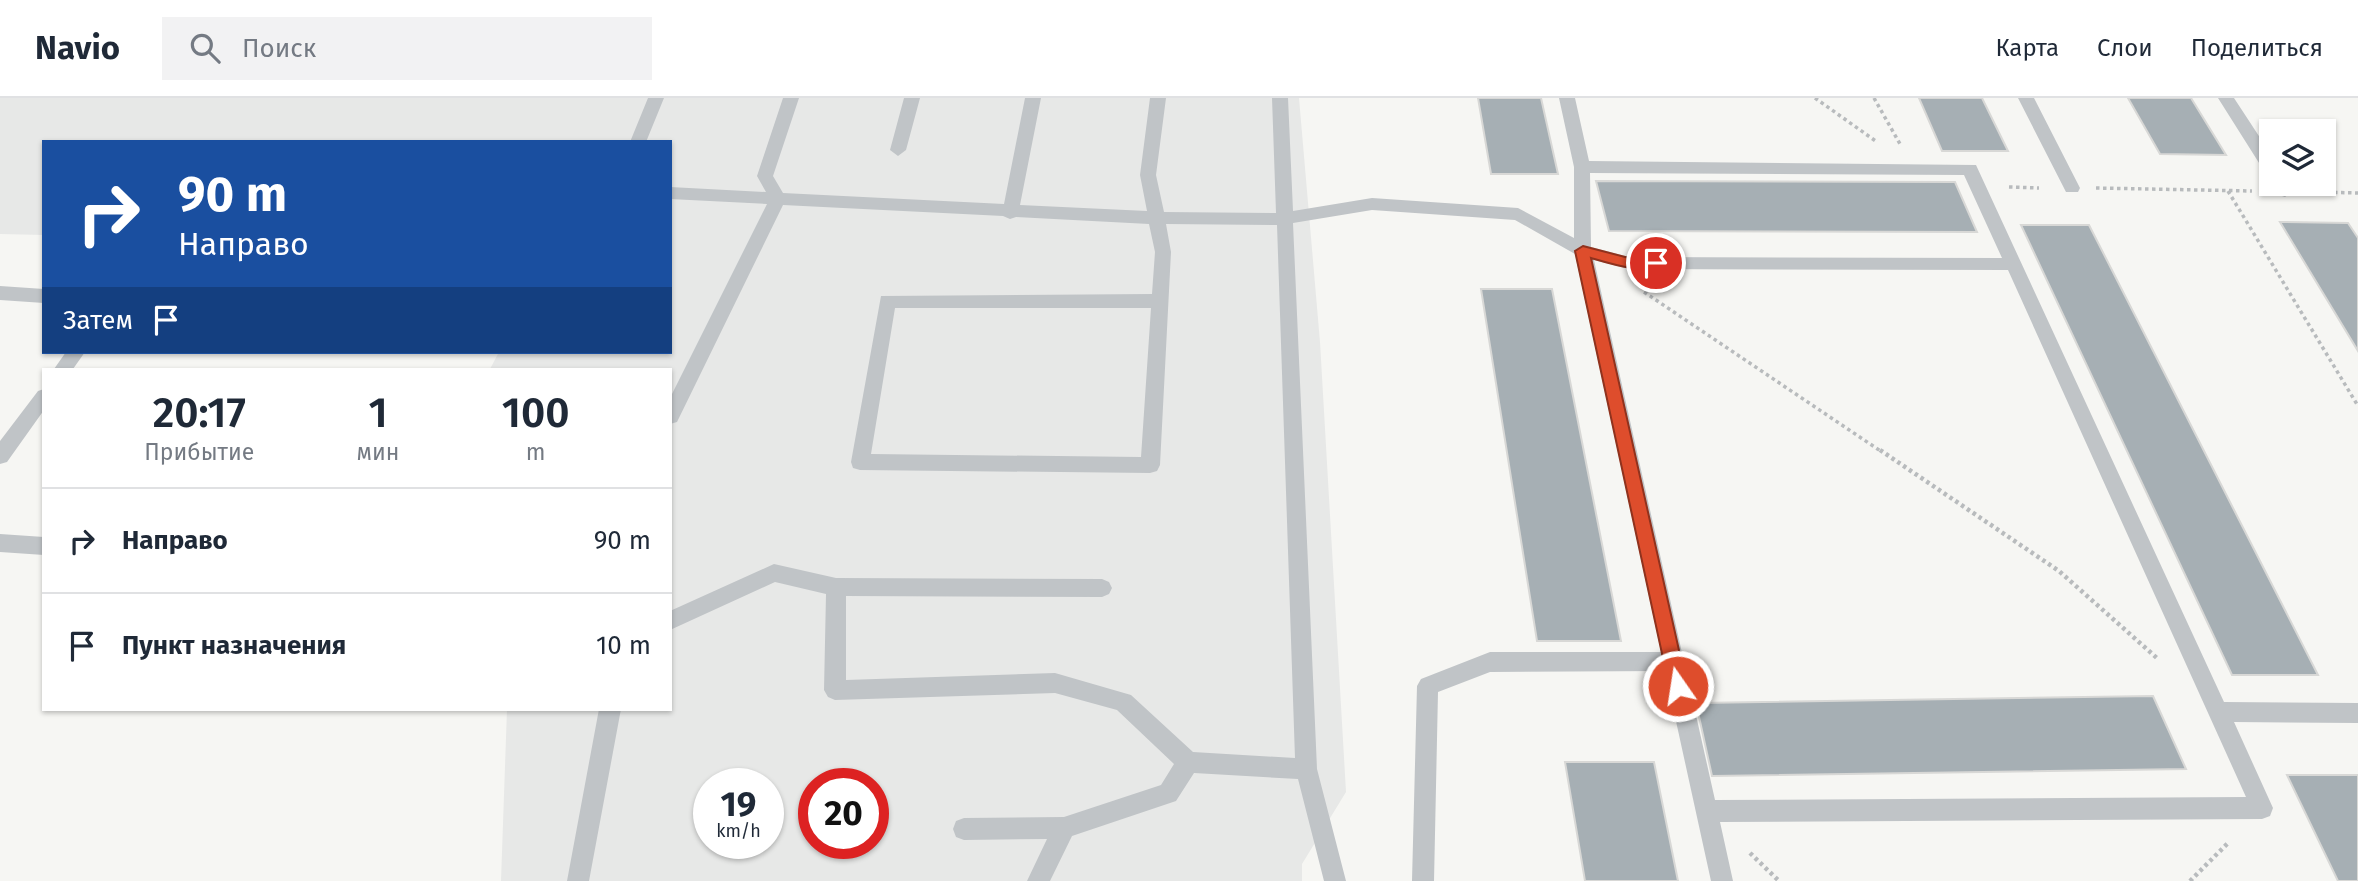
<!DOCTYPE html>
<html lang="ru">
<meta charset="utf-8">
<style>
body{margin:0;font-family:"Fira Sans",sans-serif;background:#f2f2f3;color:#1f2937;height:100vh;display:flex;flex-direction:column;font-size:26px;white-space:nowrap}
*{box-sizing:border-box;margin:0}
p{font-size:23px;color:#747a83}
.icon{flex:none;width:38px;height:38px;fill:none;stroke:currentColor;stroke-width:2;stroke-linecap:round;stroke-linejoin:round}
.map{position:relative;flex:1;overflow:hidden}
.details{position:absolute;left:42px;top:270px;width:630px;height:343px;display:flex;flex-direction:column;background:#fff;border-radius:0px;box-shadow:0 2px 5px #0004}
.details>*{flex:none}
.top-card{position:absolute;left:42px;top:42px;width:630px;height:214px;border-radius:0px;box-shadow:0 2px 5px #0004;background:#1a4fa0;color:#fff;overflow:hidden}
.buttons{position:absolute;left:2259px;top:21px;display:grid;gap:14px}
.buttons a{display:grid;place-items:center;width:77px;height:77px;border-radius:0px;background:#fff;box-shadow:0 2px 5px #0004;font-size:35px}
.speed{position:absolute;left:693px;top:670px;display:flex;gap:14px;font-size:35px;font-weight:700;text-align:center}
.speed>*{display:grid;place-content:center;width:91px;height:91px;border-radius:50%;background:#fff;box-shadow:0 2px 5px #0004;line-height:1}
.speed small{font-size:18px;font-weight:400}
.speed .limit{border:10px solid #d22;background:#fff;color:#111}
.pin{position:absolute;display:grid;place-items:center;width:60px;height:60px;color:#fff;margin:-30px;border:4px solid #fff;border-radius:50%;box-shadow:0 2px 7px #0007}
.me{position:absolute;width:77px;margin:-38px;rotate:347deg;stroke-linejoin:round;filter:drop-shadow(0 0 5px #0008)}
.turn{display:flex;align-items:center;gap:24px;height:147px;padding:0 21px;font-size:32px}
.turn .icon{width:91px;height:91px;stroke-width:2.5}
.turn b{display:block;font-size:49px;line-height:60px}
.then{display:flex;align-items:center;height:66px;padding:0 21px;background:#0003;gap:14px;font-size:26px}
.eta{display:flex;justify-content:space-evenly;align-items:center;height:119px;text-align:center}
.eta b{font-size:42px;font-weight:600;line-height:49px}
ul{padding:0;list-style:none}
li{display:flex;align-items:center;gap:21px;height:105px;padding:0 21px;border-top:2px solid #e0e1e3}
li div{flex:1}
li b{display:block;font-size:26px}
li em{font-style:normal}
header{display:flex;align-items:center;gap:42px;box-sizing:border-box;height:98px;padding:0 35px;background:#fff;border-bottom:2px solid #e0e1e3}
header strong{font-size:33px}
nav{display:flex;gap:38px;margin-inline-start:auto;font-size:24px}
.search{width:490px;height:63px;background:#f2f2f3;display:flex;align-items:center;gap:18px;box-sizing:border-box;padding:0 24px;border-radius:0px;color:#747a83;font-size:26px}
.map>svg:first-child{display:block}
.built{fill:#e7e8e7;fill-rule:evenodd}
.building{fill:#a6afb4;stroke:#d8d8d6;stroke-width:2}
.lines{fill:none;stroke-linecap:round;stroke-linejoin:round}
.path-far1{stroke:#b8bbbd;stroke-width:3.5;stroke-dasharray:3.5 3.5;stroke-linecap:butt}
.path{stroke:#b8bbbd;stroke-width:4.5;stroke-dasharray:3.5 3.5;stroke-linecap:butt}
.service{fill:#c0c4c7;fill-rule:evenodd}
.route{fill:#de4d2c;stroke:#90321d;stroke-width:2}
</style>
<header>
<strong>Navio</strong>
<div class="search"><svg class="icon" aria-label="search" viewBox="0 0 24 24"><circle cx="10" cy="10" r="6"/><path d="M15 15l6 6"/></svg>Поиск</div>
<nav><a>Карта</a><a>Слои</a><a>Поделиться</a></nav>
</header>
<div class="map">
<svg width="2358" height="783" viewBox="0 0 2358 783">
<rect width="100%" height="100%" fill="#f6f6f3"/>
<path class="built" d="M0,0H1299L1320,244L1346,694L1302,766V783H501L507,611H670V271H490L499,254H670V44H44V137L0,136ZM709,686H768V746H709ZM814,686H873V746H814Z"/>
<path class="building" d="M1478,0H1541L1558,76H1491Z
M1919,0H1982L2008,53H1942Z
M2128,0H2191L2226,57L2160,56Z
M1596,83L1955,84L1977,134L1609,133Z
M2280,124L2348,125L2358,140V253Z
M2021,127H2089L2318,577H2232Z
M1481,191H1552L1621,543H1537Z
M2153,598L2186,671L1712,678L1696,605Z
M1565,664H1654L1678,783H1585Z
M2287,677H2358V783H2338Z"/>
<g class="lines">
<path class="path-far1" d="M1815,0L1877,44
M1874,0L1900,46
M2009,89L2039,90
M2096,90L2252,93
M2228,93L2358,308
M2313,94L2358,95
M1644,194L1882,354"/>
<path class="path" d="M1880,352L2059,473L2158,561
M1750,755L1779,783
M2190,783L2229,744"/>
<path class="service" d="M648,0H664L646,44H630Z
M783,0H799L773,78L783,95L1004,106L1025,0H1041L1020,107L1147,113L1140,77L1150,0H1166L1156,77L1164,114L1276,115L1272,0H1288L1293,113L1372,100L1518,110L1574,140V69L1559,0H1575L1589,63L1976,67L2224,604L2358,605V625L2234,624L2273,710L2270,718L2262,721L1720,724L1733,783H1711L1665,573L1490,574L1438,594L1434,783H1412L1417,588L1421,581L1490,554H1661L1575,156L1515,122L1372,112L1293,125L1317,671L1346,783H1324L1298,681L1194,675L1176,703L1072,738L1050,783H1027L1047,741L964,742L956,739L953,731L956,723L964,720L1064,719L1161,687L1174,666L1117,612L1055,595L835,602L828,599L824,592L826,496L775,484L670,532V513L774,466L836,480L1102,481L1109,484L1112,490L1109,496L1102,499L846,498V582L1055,575L1131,597L1193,654L1295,660L1277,127L1166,126L1171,154L1160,367L1157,373L1150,375L860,372L853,370L851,364L881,198L1152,196L1155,154L1149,126L1016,119L1010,121L1003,118L783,107L677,324L670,326V300L767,106L670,101V89L766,94L757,78ZM1590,75L1964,77L2002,160L1629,159L1591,149ZM1594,162L1629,171L2008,172L2246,699L1715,702ZM895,210H1151L1141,359L871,356Z
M904,0H920L906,52L898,58L890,52Z
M2018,0H2034L2080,90L2078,94H2066Z
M2218,0H2234L2272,58V78L2266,76Z
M2272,86H2289L2293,93L2285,99L2279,97Z
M0,188L44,191V205L0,202Z
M66,254H85L73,271H54Z
M44,291V312L7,364L0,366V343L38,293Z
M0,436L44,439V457L0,454Z
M599,611H621L589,783H567Z"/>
</g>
<path class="route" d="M1583,148L1629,160H1656L1663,165C1651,179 1608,165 1591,160L1687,588L1678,596L1669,588L1575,153Z"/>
</svg>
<div class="buttons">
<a><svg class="icon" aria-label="layers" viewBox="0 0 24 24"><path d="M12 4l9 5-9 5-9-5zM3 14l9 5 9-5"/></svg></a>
</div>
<div class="speed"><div>19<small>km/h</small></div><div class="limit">20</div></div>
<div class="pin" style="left:1656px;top:165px;background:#d93025"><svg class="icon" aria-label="arrive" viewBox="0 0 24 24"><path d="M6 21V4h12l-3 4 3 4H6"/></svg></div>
<svg class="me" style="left:1678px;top:588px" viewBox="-20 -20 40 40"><circle r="17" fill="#de4d2c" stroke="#fff" stroke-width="3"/><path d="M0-11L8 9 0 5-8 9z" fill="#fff"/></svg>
<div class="top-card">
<div class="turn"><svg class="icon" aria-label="right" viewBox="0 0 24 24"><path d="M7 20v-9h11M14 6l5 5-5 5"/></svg><div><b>90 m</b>Направо</div></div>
<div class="then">Затем<svg class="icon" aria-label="arrive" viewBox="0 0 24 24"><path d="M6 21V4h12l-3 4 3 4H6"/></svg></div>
</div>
<section class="details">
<div class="eta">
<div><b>20:17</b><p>Прибытие</p></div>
<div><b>1</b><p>мин</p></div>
<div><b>100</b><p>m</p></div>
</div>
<ul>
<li><svg class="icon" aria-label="right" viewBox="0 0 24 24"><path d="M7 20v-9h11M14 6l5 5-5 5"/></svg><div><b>Направо</b></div><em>90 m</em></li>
<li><svg class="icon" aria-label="arrive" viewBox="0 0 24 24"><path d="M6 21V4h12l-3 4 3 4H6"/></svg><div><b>Пункт назначения</b></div><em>10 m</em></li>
</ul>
</section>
</div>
